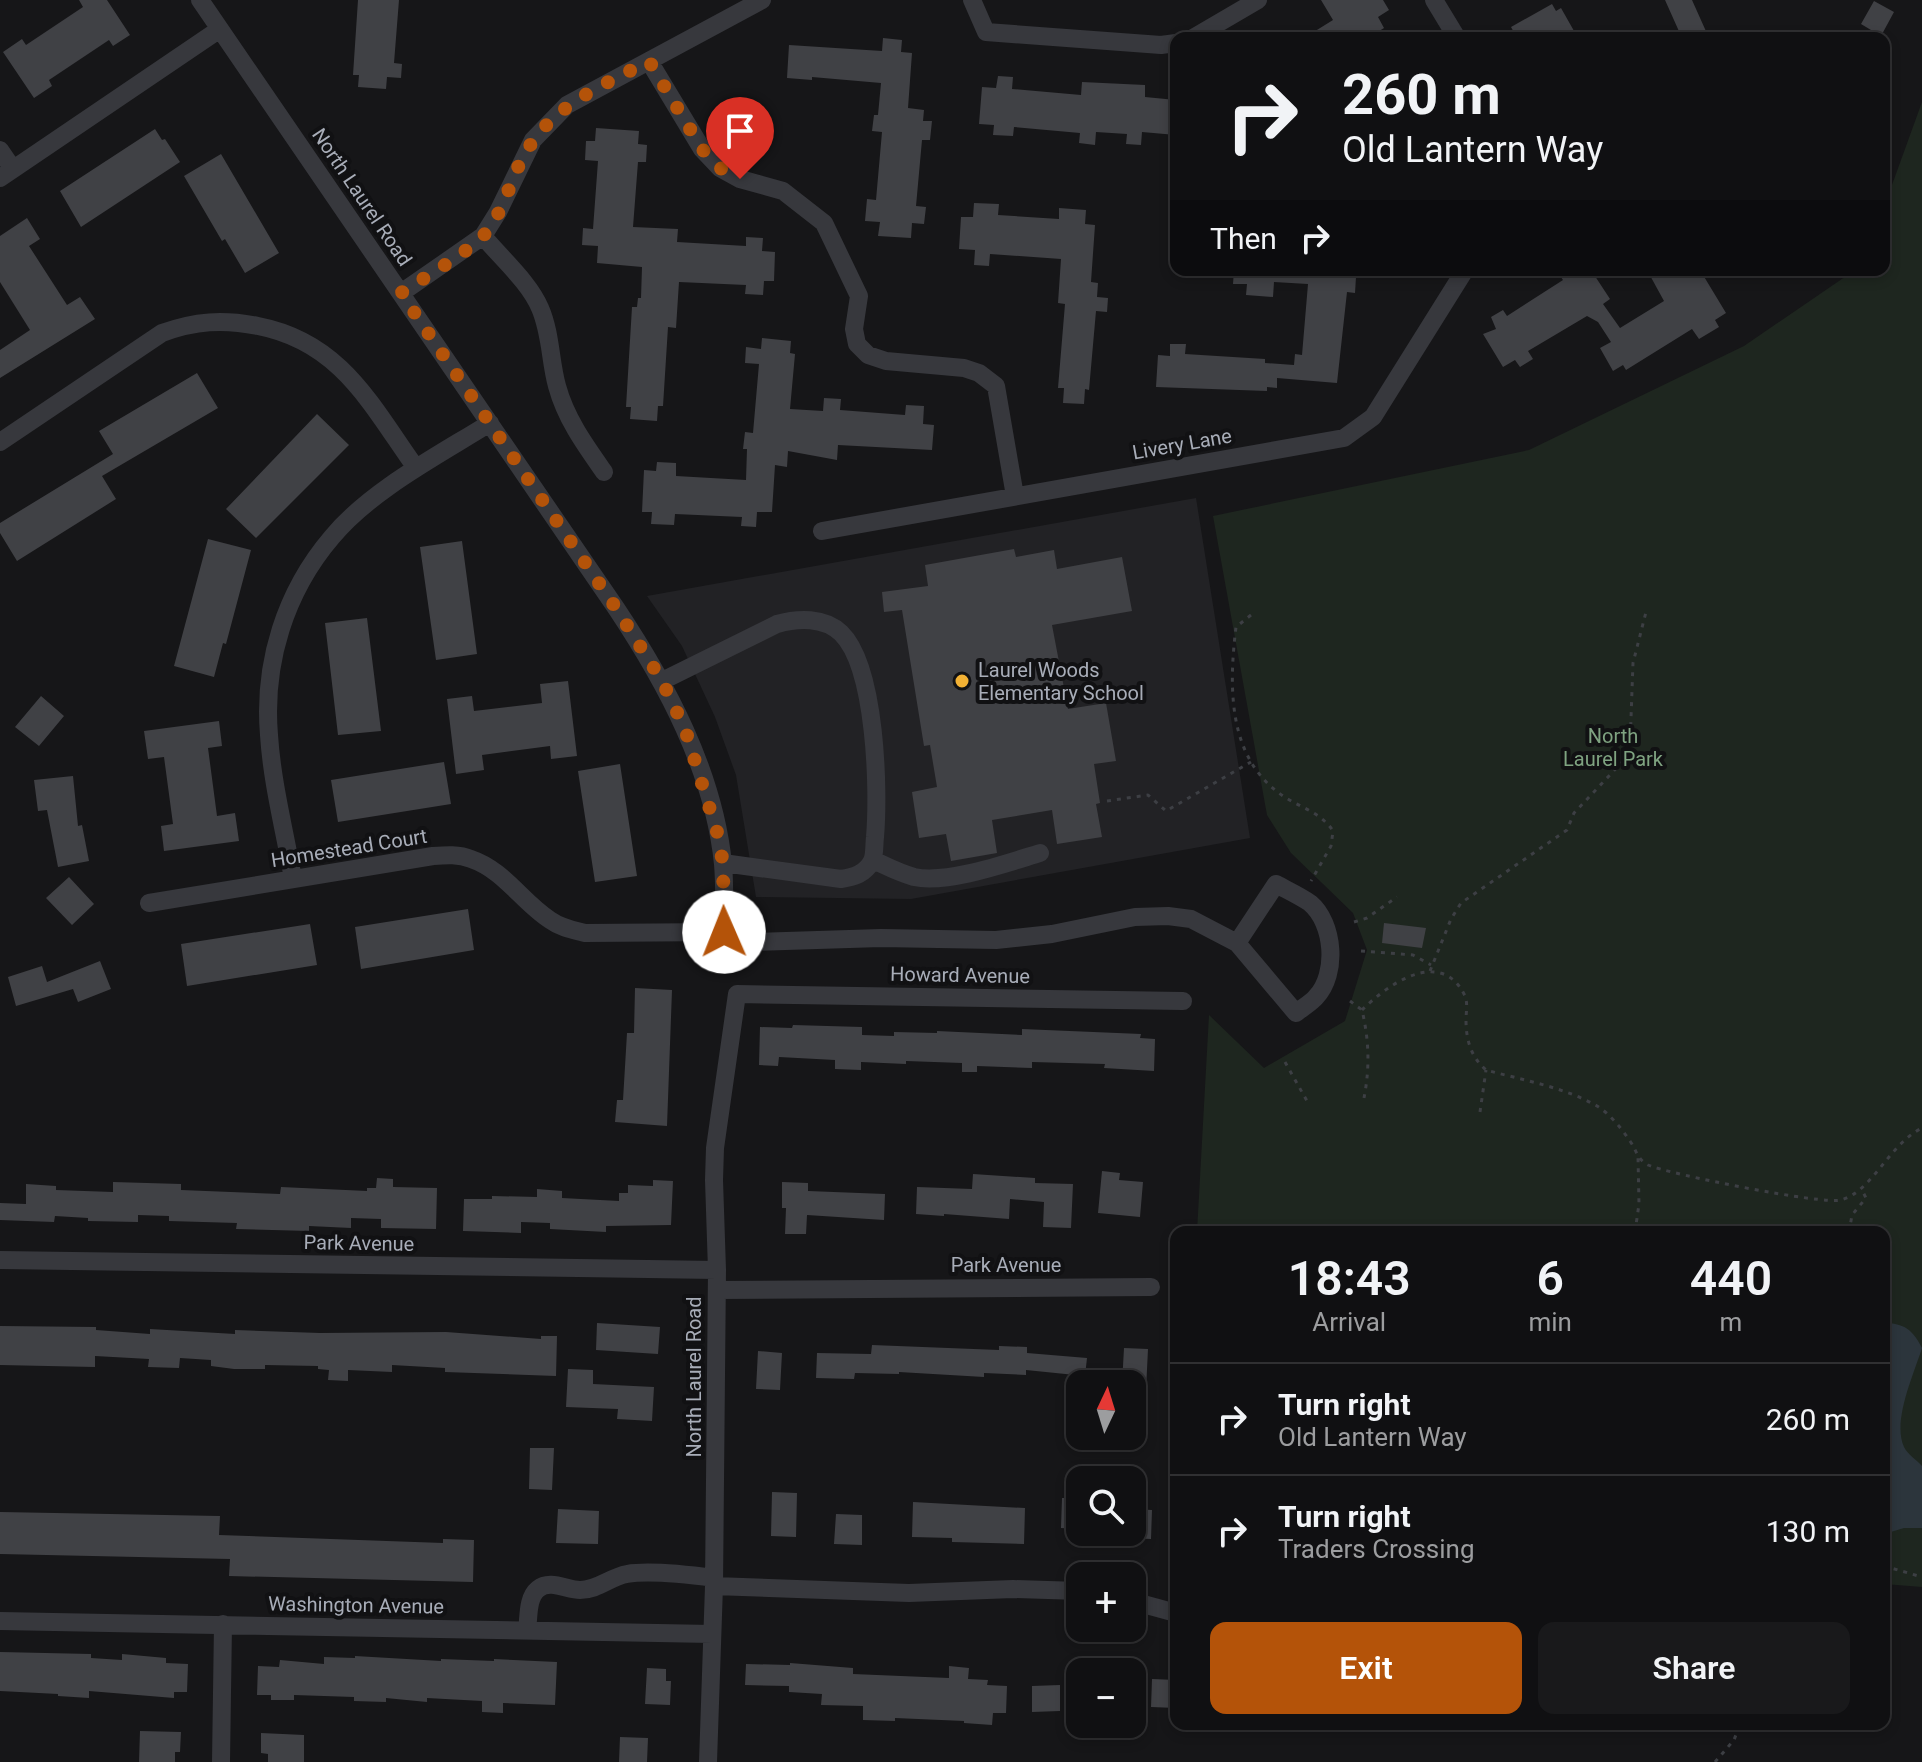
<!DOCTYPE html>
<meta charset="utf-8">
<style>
body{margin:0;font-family:Roboto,sans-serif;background:#19191b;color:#f1f3f6;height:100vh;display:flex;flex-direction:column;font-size:30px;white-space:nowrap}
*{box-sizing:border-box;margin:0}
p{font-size:26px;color:#9c9d9f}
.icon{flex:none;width:44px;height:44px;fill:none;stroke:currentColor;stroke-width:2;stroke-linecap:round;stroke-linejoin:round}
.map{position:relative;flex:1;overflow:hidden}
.side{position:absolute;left:1170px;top:1226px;width:720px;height:504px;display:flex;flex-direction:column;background:#101012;border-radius:16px;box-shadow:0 4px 12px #0003,0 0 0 2px #303032}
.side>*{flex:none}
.banner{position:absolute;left:1170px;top:32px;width:720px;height:244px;border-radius:16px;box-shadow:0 4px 12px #0003,0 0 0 2px #303032;background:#101012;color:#f1f3f6;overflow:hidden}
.needle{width:52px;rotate:4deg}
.fabs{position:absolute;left:1066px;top:1370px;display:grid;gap:16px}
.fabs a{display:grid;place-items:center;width:80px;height:80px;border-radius:16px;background:#101012;box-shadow:0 4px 12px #0003,0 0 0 2px #303032;font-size:40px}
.pin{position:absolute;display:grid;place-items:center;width:68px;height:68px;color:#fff;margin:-82px -34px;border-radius:50% 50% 50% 0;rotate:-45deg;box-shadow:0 0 8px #0007}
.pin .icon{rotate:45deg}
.me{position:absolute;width:88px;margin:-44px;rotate:359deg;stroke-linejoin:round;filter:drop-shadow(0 0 6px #0008)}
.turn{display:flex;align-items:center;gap:28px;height:168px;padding:0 40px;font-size:36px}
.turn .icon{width:104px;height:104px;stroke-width:2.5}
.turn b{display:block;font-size:56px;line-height:68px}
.then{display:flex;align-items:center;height:76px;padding:0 40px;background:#0003;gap:16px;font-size:30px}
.eta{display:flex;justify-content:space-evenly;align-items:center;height:136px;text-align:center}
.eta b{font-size:48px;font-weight:600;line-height:56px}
.button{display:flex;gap:16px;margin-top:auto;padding:16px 40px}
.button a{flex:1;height:92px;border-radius:16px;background:#b45309;color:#fff;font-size:32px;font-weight:600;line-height:92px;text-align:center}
.button a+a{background:#19191b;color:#f1f3f6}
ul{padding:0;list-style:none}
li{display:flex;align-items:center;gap:24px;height:112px;padding:0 40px;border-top:2px solid #303032}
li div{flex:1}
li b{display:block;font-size:30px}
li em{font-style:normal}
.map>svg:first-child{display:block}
.built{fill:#222225}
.green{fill:#1e261f}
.water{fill:#2c353c}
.building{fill:#404145}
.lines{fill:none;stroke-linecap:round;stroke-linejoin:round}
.path{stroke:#3d3f44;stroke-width:3;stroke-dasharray:4 6;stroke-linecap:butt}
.minor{stroke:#37383d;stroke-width:18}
.route{stroke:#b45309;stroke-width:14;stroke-dasharray:0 25.2}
.poi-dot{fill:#f2b134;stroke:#111113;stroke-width:3}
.labels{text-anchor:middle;stroke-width:8;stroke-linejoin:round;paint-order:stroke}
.street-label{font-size:20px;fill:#a8adb8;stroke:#111113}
.poi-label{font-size:20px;fill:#a8adb8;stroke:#111113;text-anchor:start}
.park-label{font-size:20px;fill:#7fa381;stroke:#111113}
</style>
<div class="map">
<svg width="1922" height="1762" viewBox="0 0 1922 1762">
<rect width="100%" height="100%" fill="#161618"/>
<path class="built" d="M1196,498L1250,838L911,899L756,897L736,775L715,717L682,646L647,596Z"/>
<path class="green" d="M1922,102V1587L1884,1584V1232H1197L1209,1015L1264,1068L1345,1021L1367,950L1353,913L1291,853L1267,815L1213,516L1529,450L1744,346L1855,270H1884V207Z"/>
<path class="water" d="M1884,1323C1904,1323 1913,1330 1922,1348C1914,1374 1892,1421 1904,1447C1907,1454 1917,1460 1922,1466V1528H1904L1884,1534Z"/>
<path class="building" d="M79,0H107L130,35L113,46L109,40L49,80L52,86L34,98L3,52L22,39L26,45L83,7Z
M358,0H399L394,63L402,64L401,78L387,77L386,89L358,87L359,75H353Z
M1321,0H1383L1389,10L1378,17L1384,28L1368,38H1304L1333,20Z
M1665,0H1692L1709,38H1682Z
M1874,1L1894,12L1881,36L1861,24Z
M1552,4L1556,11L1561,8L1578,38H1517L1511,27Z
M883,38L902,40L901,52L912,53L908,108L924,110L923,121H932L930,140H922L916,206L926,207L924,224L912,223L911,238L878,236L880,222L865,221L867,199L876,200L882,132L872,131L874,115H878L881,83L812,77V80L787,78L789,45L882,51Z
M998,76L1013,77L1012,89L1081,95L1082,82L1145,85V97L1176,100V135L1142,132L1141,145L1126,144L1127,134L1096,132L1095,145L1079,143L1080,133L1014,127L1013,136L993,135L994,125L979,124L982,87L996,88Z
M596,128L639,131L638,144L647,145L646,162H638L633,227L678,229L677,242L746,246V237L763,238L762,251L775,252L774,281H764L763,295L745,294L746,285L679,282L676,328L668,327L663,406H658L657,421L630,419L631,407H626L632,307H637L638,298H641L642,267L597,263L598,246L582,245L583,228L593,229L598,161L585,160L586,141H595Z
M155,129L162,140L165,139L180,162L81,227L60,191Z
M221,154L279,253L245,273L225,239L222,241L184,176Z
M974,203L999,204L998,215L1059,219V208L1086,210L1085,224L1095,225L1091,282L1098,283L1097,297L1108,298L1107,312L1096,311L1089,390L1085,389L1084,404L1063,403L1064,388H1058L1065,304L1058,303L1061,259L990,254L989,266L974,265L975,250L959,249L961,217H973Z
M27,218L40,239L29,246L67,305L80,297L95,319L0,378V350L30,330L0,282V236Z
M1234,270H1345L1344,276L1356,277L1355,293L1347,292L1337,383L1277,378V388L1267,387V391L1156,387L1158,355L1170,356V344H1186L1185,354L1265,359V363L1294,365L1295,354L1302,355L1308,284L1274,282L1273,297L1246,295L1247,284H1233Z
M1556,270H1591L1610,299L1603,304L1620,328L1664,301L1647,270H1700L1726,313L1715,320L1719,327L1699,339L1692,329L1626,370L1623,365L1613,371L1600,348L1611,342L1598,322L1587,316L1528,351L1533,359L1520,367L1515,360L1503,367L1483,334L1496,329L1491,317L1503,310L1507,316L1563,280Z
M762,338L791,341L790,353L795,354L790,409L823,411L824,398L841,399L840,410L905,415L906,405L924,406L923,424L934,425L932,450L838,445L837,460L788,451L787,467L775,465L772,512H757L756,527L741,526L742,517L675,514L674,525L651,524L652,512H642L644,470L656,471L657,462L676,463V476L746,480L747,449H743L745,432L753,433L759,364L745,363L746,347L761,349Z
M197,373L218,408L102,476L116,499L17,561L0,533V523L113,454L99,431Z
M317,414L349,445L256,538L226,509Z
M208,539L251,550L226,644L223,643L214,677L174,666Z
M462,541L477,654L436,660L420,547Z
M1014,549L1016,557L1054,550L1057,569L1122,557L1132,611L1052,625L1068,709L1106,703L1116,761L1094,764L1100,803L1096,804L1102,837L1057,844L1052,810L992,820L997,853L951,861L946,834L919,838L912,792L937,787L930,745L924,746L902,610L884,612L882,592L928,586L925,565Z
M367,618L381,731L338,735L325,623Z
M568,681L577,756L551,759L550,746L482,755L484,770L456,774L447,699L472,696L474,711L542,703L540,684Z
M41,696L64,716L39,746L15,727Z
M219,721L222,746L208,748L217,816L235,813L239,841L164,851L161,826L173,824L164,757L148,759L144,731Z
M444,762L451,804L338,822L331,780Z
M620,764L637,876L595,882L578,771Z
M73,776L78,826L82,825L89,861L58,867L47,810L38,811L34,780Z
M69,877L94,904L72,925L46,898Z
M468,909L474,950L361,969L355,927Z
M1384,923L1426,928L1422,948L1382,943Z
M310,924L317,965L187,986L181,944Z
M100,961L111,989L78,1002L73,989L16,1006L8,977L42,966L47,982Z
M635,988L672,990L667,1126L615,1122L617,1100H623L627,1033H634Z
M793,1025L862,1027V1035L894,1036V1032L937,1033V1031L1022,1035V1029L1141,1034L1140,1038L1155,1039L1154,1071L1104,1068L1105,1064L1032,1062V1068L977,1066V1072H962V1063L906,1061V1064L861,1062V1070L835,1069V1060L779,1057L778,1066L759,1065L760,1027L792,1028Z
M1102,1171L1120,1173L1119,1180L1143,1182L1140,1217L1098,1213Z
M973,1174L1035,1178V1183L1073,1184L1071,1228L1043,1227L1044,1202L1010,1199L1009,1219L944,1214V1216L916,1214L917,1187L972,1189Z
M377,1178L393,1179V1187L437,1188L436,1229L381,1228V1219L351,1218V1228L309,1226V1231L236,1229L237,1223L169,1221V1216L138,1215V1222L88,1221V1218L55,1216L54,1222L0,1220V1203L26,1204V1184L56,1186V1190L113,1192V1182L181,1184V1190L280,1194L281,1187L367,1191V1188H376Z
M653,1180L673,1181L671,1225L606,1226V1232L550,1229V1223L521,1222V1233L463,1231L464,1199H492V1196L537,1197V1189L562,1191V1198L619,1201V1193H628V1185L653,1186Z
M782,1182L808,1183V1191L885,1194L884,1220L807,1215L806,1234H785L786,1208H782Z
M597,1323L660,1327L658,1354L596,1350Z
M0,1326L96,1327V1330L150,1334V1329L235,1334V1330L320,1333L446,1332L541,1339V1336H557L556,1376L445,1372V1368L392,1365V1372L348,1370V1381L328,1380L329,1370L318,1369V1366L265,1365V1369H234L211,1366V1360L180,1358L179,1368L148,1367L149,1359L95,1356V1367L0,1365Z
M872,1345L999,1350V1346L1027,1347V1353L1087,1358L1085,1376L1026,1370V1375L984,1373V1377L899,1372V1374L855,1373L854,1379L816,1378L817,1353L871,1354Z
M1124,1348L1148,1349L1146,1390L1132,1389V1384H1122Z
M758,1351L782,1353L780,1390L756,1389Z
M568,1369L593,1370V1384L654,1387L652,1421L617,1419L618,1409L566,1407Z
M530,1448H554L552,1490L529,1489Z
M772,1492L797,1493L796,1537L771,1536Z
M1062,1498H1080V1529L1061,1528Z
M913,1502L1025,1508L1024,1544L952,1542V1538L912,1537Z
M558,1509L599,1511L598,1544L556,1543Z
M1132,1509L1152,1510L1151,1539L1132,1538Z
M0,1512L220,1516L219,1535L443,1543V1539L474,1540L473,1582L229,1576L230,1559L0,1554Z
M836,1514L862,1515V1545L834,1544Z
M1102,1532H1124L1123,1547H1102Z
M0,1652L91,1654V1658L122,1660V1654L166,1658V1663L188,1664L187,1692H174V1698L89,1691V1698L58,1696V1694L0,1691Z
M355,1656L441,1661V1659L494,1661V1659L557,1662L555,1705L503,1703V1713L482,1712V1701L427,1698V1702L386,1698V1702L354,1701V1697L294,1695V1700H271V1695H257L258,1666L279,1667L280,1660L324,1664V1657L355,1658Z
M790,1663L853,1668V1674L949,1678V1666L969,1668L968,1679L988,1680L987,1685L1007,1686L1006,1713H993L992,1725L964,1723V1721L895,1718V1721L863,1720V1706L821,1705L822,1694L789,1692V1686L745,1685L746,1664L790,1665Z
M647,1668L666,1669V1681H671L670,1705L645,1704Z
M1152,1679L1176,1680V1708L1151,1707Z
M1060,1685V1711L1032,1712V1686Z
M140,1731L181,1732L180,1752H175V1762H139Z
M261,1733L304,1735V1762H268V1754L261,1753Z
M620,1737L648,1738L647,1762H619Z"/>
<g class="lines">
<path class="path" d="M1251,615L1236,627C1229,684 1227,755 1279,793C1297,807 1320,811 1333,831L1331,846L1311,881
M1107,801L1148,795L1166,811L1251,762
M1354,922L1367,918L1397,897
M1361,951L1413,955L1431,965
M1430,971L1451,919L1461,903L1567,830L1574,813L1624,760L1630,746L1633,663L1646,612
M1350,1001L1362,1010C1369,1040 1370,1067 1364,1098
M1362,1010C1387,985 1441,946 1465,996C1468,1004 1466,1012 1466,1020C1466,1040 1471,1057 1486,1070C1522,1080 1564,1087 1597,1106C1610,1114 1622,1129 1630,1141C1637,1151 1637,1159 1648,1165C1668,1174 1823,1205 1841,1200C1873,1191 1889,1144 1922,1128
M1285,1062L1307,1101
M1480,1112L1486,1070
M1635,1232L1639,1204L1638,1157
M1849,1232L1852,1215L1866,1198L1861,1188
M1884,1566L1922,1577
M1715,1762L1734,1740L1740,1724"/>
<path class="minor" d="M200,0L616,608C666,683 714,772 723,864C725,886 724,909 724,932
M972,0L986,32L1161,45L1176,43
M1434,0L1457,38
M1193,38L1258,0
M649,61L702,149L720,168L740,179L783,191L824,223L859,296L854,329L857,344L868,355L886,361L964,368L979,373L996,386L1015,496
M0,150L13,169
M0,178L220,29
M483,236C501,258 529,282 540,308C551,333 550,361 557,386C566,419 585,445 604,472
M401,293L483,236L498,212L533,140L567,105L762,0
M0,442L162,333C195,321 223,319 258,326C341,342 371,405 416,468
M822,531L1344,438L1373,417L1465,270
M662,681L777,624C798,618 824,617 841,633C876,667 879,790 875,837C874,844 875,855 872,861C865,874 854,877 841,879L723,863
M873,860C886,866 899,873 914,877C948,884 1007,863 1040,853
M293,879C285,832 272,783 269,735C263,663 285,592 332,537C371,490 439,455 490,423
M149,903L433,856C446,855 459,854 471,859C504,870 522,902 550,920C561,928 573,930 585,933L724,932L750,942L881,938L996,940L1052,934L1135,917L1168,916L1191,919L1237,943L1296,1013C1302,1008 1311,1003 1316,997C1338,974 1334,923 1310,903C1300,896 1287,890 1276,884L1237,943
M0,1260L717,1270
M717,1290L1151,1287
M714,1586L909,1593L1013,1589L1080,1591
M1132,1601L1176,1613
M0,1621L712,1634
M527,1630C529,1617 527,1598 538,1589C550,1579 567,1590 580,1590C598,1590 610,1577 627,1574C650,1570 691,1575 714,1578
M221,1762L223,1624
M708,1762L714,1586L717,1270L714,1180L715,1148L737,994L1183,1001"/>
</g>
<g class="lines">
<path class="route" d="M724,932L723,863L717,832L685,729L662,681L616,608L401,293C425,277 461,257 482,237C501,218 509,185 521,161C548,107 598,88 649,61L702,149L720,168L740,179"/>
</g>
<circle class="poi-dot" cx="962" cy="681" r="8"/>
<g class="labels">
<g class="street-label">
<text transform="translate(362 197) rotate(56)" y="7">North Laurel Road</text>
<text transform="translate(1182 444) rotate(-10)" y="7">Livery Lane</text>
<text transform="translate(349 848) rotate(-9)" y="7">Homestead Court</text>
<text transform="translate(960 975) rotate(1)" y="7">Howard Avenue</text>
<text transform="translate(359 1243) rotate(1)" y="7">Park Avenue</text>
<text x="1006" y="1272">Park Avenue</text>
<text transform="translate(694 1377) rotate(-90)" y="7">North Laurel Road</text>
<text transform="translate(356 1605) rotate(1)" y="7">Washington Avenue</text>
</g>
<g class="poi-label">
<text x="978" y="677">Laurel Woods<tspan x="978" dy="23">Elementary School</tspan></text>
</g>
<g class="park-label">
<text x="1613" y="743">North<tspan x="1613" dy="23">Laurel Park</tspan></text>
</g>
</g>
</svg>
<div class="fabs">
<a><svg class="needle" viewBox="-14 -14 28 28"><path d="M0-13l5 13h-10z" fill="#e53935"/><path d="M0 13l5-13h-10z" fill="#9c9d9f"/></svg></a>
<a><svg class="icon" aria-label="search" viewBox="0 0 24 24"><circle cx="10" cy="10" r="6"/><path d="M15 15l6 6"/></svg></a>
<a>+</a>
<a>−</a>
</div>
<div class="pin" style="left:740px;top:179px;background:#d93025"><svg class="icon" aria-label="arrive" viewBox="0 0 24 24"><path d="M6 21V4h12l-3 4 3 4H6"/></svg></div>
<svg class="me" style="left:724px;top:932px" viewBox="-20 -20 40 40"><circle r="19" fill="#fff"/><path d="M0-13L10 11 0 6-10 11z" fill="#b45309"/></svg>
<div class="banner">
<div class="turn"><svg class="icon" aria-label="right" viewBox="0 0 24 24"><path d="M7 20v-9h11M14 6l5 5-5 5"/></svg><div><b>260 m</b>Old Lantern Way</div></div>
<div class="then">Then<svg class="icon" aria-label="right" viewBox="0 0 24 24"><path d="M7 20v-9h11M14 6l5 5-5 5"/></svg></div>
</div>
<section class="side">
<div class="eta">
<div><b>18:43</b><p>Arrival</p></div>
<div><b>6</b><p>min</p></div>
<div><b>440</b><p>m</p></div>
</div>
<ul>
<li><svg class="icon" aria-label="right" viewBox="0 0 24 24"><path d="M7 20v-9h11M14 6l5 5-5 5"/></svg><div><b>Turn right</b><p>Old Lantern Way</p></div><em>260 m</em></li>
<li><svg class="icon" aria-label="right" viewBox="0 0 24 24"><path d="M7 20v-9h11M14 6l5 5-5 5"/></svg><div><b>Turn right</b><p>Traders Crossing</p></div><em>130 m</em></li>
</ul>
<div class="button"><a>Exit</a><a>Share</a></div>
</section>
</div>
